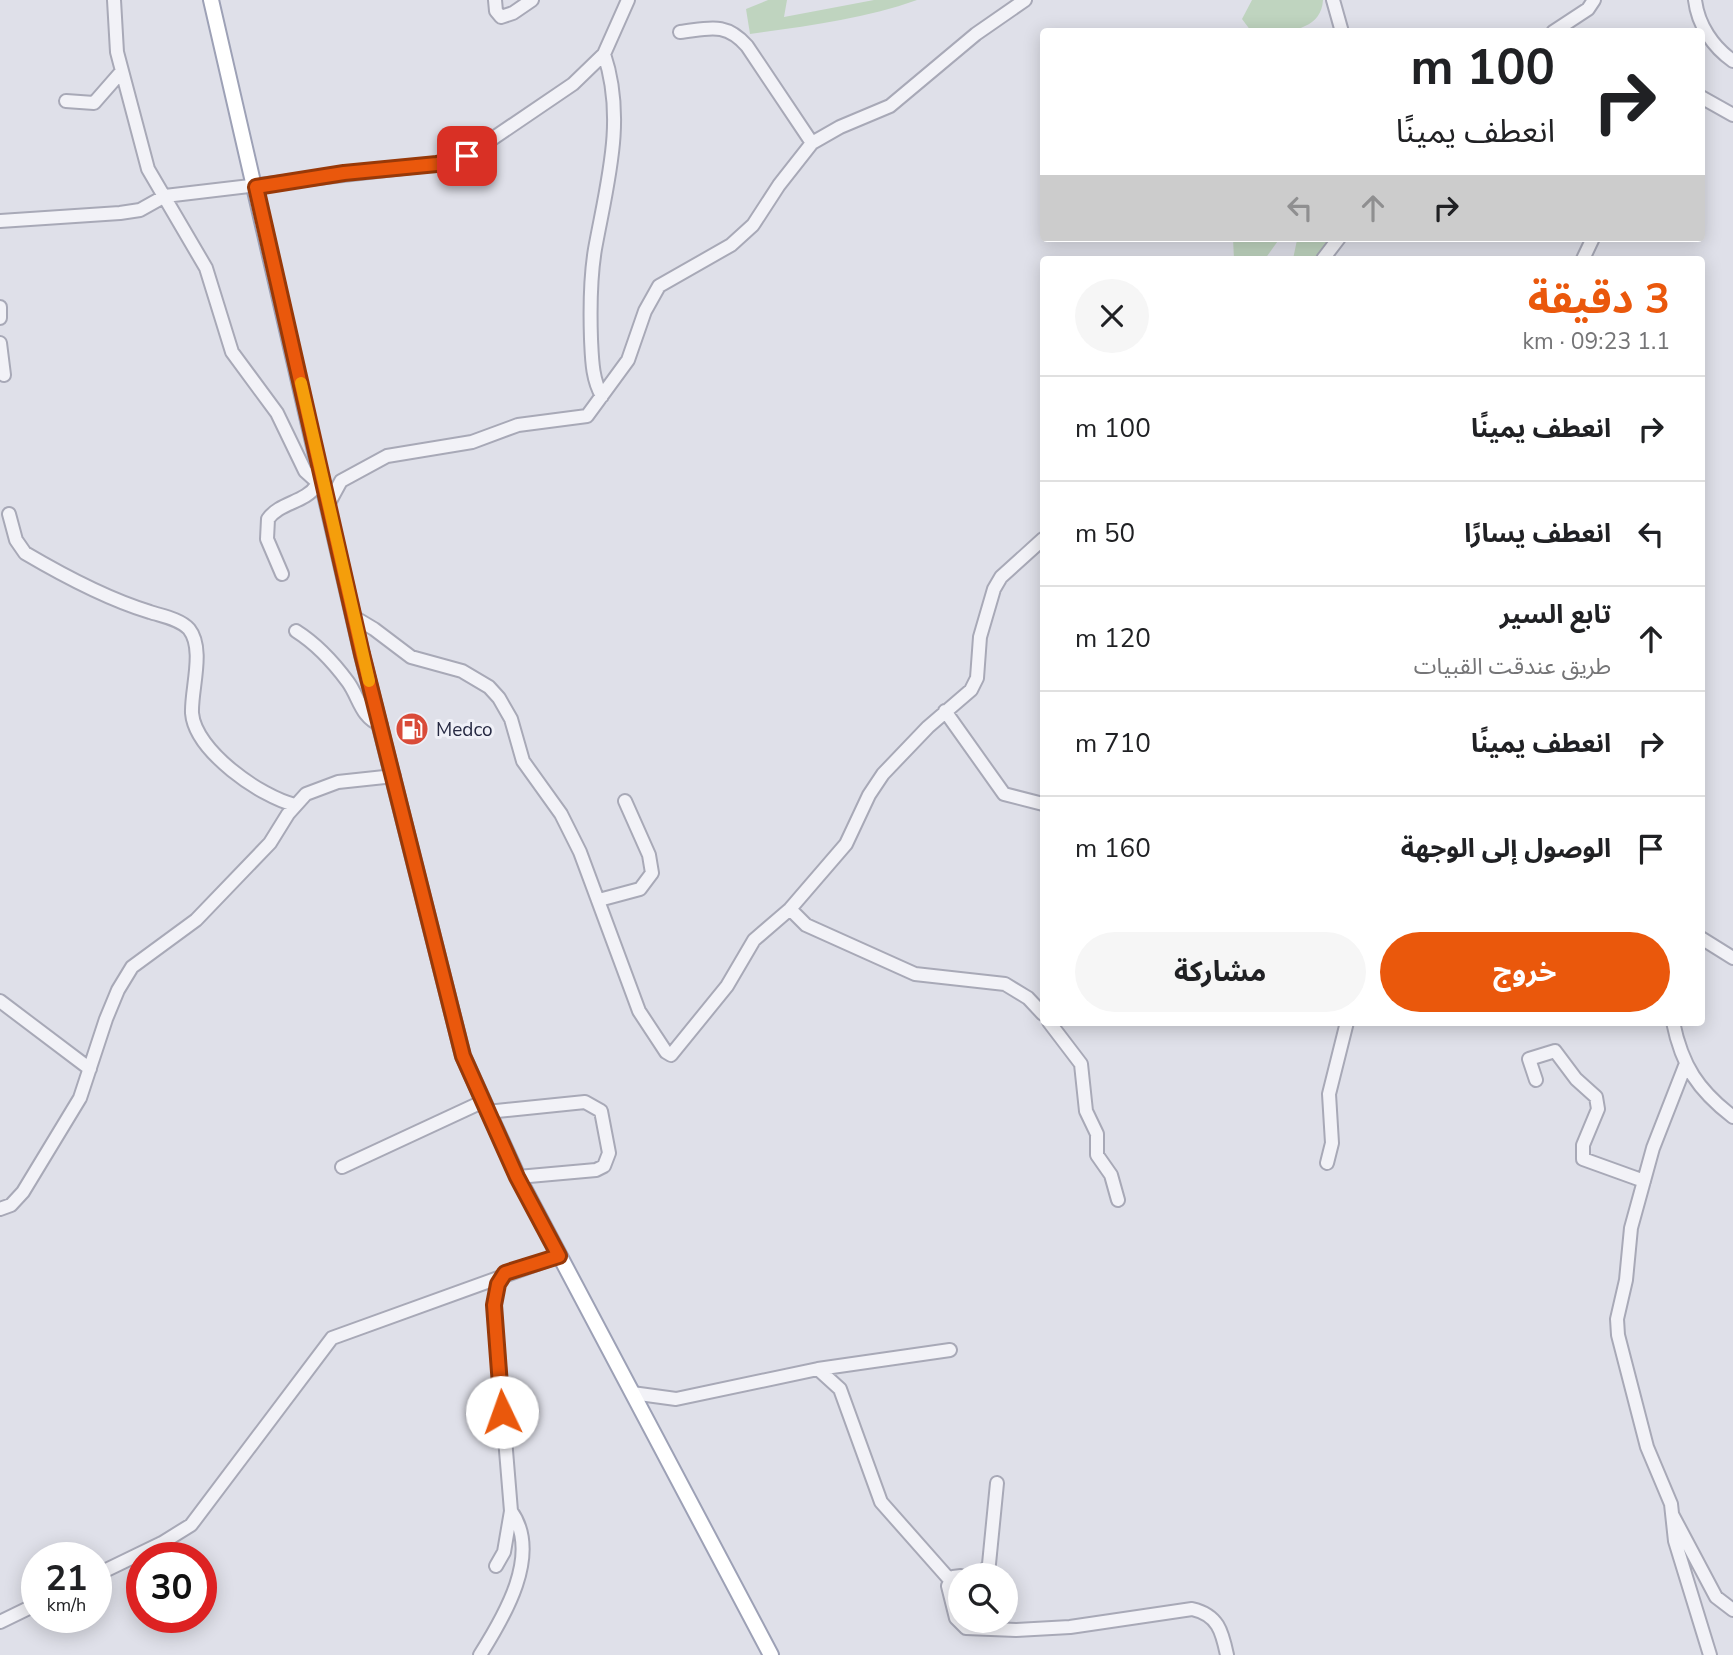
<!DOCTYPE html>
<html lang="ar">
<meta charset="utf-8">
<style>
body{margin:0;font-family:"Nunito Sans","Noto Sans Arabic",sans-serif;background:#f6f6f6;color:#202124;direction:rtl;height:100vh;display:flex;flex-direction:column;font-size:26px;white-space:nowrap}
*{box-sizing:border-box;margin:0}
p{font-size:23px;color:#757577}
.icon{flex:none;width:38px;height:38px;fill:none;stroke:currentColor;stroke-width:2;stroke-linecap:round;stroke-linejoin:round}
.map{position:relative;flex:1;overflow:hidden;direction:ltr}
.panel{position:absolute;left:1040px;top:256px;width:665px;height:770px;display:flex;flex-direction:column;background:#fff;border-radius:7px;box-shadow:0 4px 18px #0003;direction:rtl}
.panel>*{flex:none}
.guide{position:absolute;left:1040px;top:28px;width:665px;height:214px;border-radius:7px;box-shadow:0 4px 18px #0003;direction:rtl;background:#fff;color:#202124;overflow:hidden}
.tools{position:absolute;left:948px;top:1563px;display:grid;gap:14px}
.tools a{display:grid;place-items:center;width:70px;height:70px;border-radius:50%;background:#fff;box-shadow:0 4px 18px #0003;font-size:35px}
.speed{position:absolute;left:21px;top:1542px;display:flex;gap:14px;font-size:35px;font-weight:700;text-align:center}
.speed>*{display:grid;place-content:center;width:91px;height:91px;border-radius:50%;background:#fff;box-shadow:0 4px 18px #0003;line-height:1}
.speed small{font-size:18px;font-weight:400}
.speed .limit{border:10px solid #d22;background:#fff;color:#111}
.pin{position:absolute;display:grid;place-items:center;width:60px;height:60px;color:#fff;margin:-30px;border-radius:14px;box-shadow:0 4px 10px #0006}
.me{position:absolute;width:77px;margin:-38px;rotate:357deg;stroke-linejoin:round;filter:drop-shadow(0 0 5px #0008)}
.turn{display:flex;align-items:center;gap:24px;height:147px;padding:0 35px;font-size:32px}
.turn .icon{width:91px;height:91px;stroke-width:2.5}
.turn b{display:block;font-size:49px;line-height:60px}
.lanes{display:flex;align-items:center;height:66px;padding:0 35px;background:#0003;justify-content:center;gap:35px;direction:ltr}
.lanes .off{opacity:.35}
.round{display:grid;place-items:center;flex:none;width:74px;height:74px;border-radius:37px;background:#f6f6f6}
.summary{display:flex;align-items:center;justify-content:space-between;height:119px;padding:0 35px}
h1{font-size:42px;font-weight:700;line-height:52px;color:#ea580c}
.button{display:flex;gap:14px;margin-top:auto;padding:14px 35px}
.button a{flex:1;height:80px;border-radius:42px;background:#ea580c;color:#fff;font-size:28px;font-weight:700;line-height:80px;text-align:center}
.button a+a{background:#f6f6f6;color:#202124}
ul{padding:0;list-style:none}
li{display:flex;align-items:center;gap:21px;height:105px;padding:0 35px;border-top:2px solid #e0e0e0}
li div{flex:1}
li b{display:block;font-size:26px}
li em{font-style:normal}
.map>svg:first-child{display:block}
.green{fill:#bfd4bf}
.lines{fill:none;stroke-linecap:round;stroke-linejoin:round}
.minor-casing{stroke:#a8a9b7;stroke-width:16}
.major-casing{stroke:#9da1b6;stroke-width:18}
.minor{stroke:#f2f2f7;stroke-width:12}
.major{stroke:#fff;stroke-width:14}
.route-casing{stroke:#983908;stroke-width:18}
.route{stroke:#ea580c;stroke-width:12}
.slow{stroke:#f59e0b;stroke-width:12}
.labels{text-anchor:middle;stroke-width:6;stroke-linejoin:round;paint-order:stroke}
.poi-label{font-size:19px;fill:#262942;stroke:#eff0f7;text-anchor:start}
</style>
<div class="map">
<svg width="1733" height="1655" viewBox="0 0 1733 1655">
<rect width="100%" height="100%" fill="#dfe0e9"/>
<path class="green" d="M768,0H787L784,17L874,0H917C864,19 806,26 750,34L746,9Z
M1252,0H1323C1321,36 1275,32 1251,31L1242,19Z
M1233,238H1280L1265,259H1234Z
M1292,238H1339L1323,259H1293L1297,240Z"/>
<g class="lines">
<defs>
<path id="minor" d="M114,0L117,52L148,169L206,268L232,352L277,413L305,471L326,490
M495,0L496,11L501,17L513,13L532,0
M1333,0L1342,32
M1695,0C1698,25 1713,47 1733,61
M680,32C708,29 725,21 747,46L812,143
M1553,32L1588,9L1594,0
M1701,97L1733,115
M66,101L94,103L122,71
M0,221L120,213L140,210L165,196L437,164L467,156L573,84L604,54L628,0
M1323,259L1339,238
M1583,259L1593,238
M0,307V318
M0,343L4,375
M602,396C592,379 592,359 591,339C590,309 590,279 595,249C607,183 626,119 604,54
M329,503L341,481L387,456L472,442L518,425L587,416L628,360L645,311L659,286L731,245L753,225L779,185L812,143L840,127L890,106L976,34L1025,0
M9,514L16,540L25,553C64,576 107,599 150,612C162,616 180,619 189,629C205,649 191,689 192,713C195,751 261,797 295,805
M282,574L267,539L268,519C280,502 305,503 317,485
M354,617L374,629L411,657L462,671L489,687L499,698L511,719L523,761L561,814L580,852L639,1011L666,1052L671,1055L727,986L754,940L790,909L846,844L869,795L883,774L928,727L971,690L977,678L980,637L994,589L1001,577L1043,539
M296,631C315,643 334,663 348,682C359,697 361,718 381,725
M945,711L1004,794L1043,804
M599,900L640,889L652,873L649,855L625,801
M790,909L806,925L915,974L1005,984L1028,998L1043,1014
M1701,938L1733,958
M0,1001L90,1069
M1049,1022L1081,1064L1086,1111L1097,1134V1155L1111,1175L1118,1200
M1673,1022C1682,1066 1698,1090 1733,1117
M1685,1066L1653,1148L1631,1228L1626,1280L1617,1319L1618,1335L1647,1447L1671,1504L1675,1541L1710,1655
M1536,1080L1529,1059L1555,1051L1576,1079L1596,1097L1598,1109L1583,1145V1159L1644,1181
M487,1112L585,1102L601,1111L609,1153L604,1166L596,1170L518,1177
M1327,1163L1332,1143L1329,1094L1347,1022
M342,1167L482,1102
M0,1209L11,1205L23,1192L80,1098L106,1019L118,990L132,967L196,920L270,843L288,814L306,794L338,782L394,776
M818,1369L950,1350
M632,1393L676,1399L818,1369L840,1389L881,1502L950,1580
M1673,1516L1716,1597L1733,1610
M496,1566L504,1552L511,1511
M96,1575L162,1543L191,1525L332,1338L559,1256
M978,1575L984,1573L989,1564L997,1483
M961,1576L953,1577L948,1586L956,1618L966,1628L1016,1630L1070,1627L1192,1609C1218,1615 1222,1631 1227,1655
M0,1622L37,1604
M480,1655C504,1617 542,1554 511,1511L494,1305L498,1284L505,1273"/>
<path id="major" d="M211,0L362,655L463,1056L518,1177L771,1655"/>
</defs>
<use href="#minor" class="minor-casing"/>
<use href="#major" class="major-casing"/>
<use href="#minor" class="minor"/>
<use href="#major" class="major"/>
</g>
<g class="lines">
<defs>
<path id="route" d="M467,156L437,164L344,173L256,187L362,654L463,1056L517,1177L559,1256L505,1273L498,1284L494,1305L502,1412"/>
</defs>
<use href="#route" class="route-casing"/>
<use href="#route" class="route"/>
<path class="slow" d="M301,383L369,681"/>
</g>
<defs>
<symbol id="fuel-disc" viewBox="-11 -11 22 22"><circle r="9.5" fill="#d94b39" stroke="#eff0f7"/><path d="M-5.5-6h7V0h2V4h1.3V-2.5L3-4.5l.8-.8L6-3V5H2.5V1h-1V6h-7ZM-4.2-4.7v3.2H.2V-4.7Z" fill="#fff"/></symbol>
</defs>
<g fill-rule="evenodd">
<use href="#fuel-disc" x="393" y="710" width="38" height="38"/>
</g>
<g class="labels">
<g class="poi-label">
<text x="436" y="736">Medco</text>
</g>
</g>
</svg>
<div class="tools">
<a><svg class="icon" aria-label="search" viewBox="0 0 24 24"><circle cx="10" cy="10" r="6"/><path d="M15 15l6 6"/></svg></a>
</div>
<div class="speed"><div>21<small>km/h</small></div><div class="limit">30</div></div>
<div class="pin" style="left:467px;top:156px;background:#d93025"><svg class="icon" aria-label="arrive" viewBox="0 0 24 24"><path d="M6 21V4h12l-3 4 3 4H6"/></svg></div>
<svg class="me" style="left:502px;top:1412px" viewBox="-20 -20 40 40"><circle r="19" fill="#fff"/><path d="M0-13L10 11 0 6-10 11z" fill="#ea580c"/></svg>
<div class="guide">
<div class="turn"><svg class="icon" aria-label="right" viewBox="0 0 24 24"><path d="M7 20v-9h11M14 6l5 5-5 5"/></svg><div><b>100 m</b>انعطف يمينًا</div></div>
<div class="lanes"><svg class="icon off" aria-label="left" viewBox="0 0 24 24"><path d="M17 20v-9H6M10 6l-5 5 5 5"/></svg><svg class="icon off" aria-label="ahead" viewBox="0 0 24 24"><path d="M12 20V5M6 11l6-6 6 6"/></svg><svg class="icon" aria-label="right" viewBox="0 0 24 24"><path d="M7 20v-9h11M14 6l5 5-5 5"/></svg></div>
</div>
<section class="panel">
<div class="summary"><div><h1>3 دقيقة</h1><p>1.1 km · 09:23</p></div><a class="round"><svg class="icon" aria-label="close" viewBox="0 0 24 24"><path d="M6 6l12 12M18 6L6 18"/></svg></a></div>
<ul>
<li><svg class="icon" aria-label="right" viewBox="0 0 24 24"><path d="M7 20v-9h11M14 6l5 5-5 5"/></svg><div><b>انعطف يمينًا</b></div><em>100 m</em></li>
<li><svg class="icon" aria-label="left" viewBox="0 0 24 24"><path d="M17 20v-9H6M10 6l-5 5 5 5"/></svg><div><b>انعطف يسارًا</b></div><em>50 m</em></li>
<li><svg class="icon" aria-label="ahead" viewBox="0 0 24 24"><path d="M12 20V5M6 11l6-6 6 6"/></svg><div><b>تابع السير</b><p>طريق عندقت القبيات</p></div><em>120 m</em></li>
<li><svg class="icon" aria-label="right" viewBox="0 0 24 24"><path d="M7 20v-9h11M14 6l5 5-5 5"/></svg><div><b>انعطف يمينًا</b></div><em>710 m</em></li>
<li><svg class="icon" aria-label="arrive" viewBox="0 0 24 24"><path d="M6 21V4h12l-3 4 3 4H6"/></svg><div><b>الوصول إلى الوجهة</b></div><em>160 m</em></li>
</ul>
<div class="button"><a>خروج</a><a>مشاركة</a></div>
</section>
</div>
